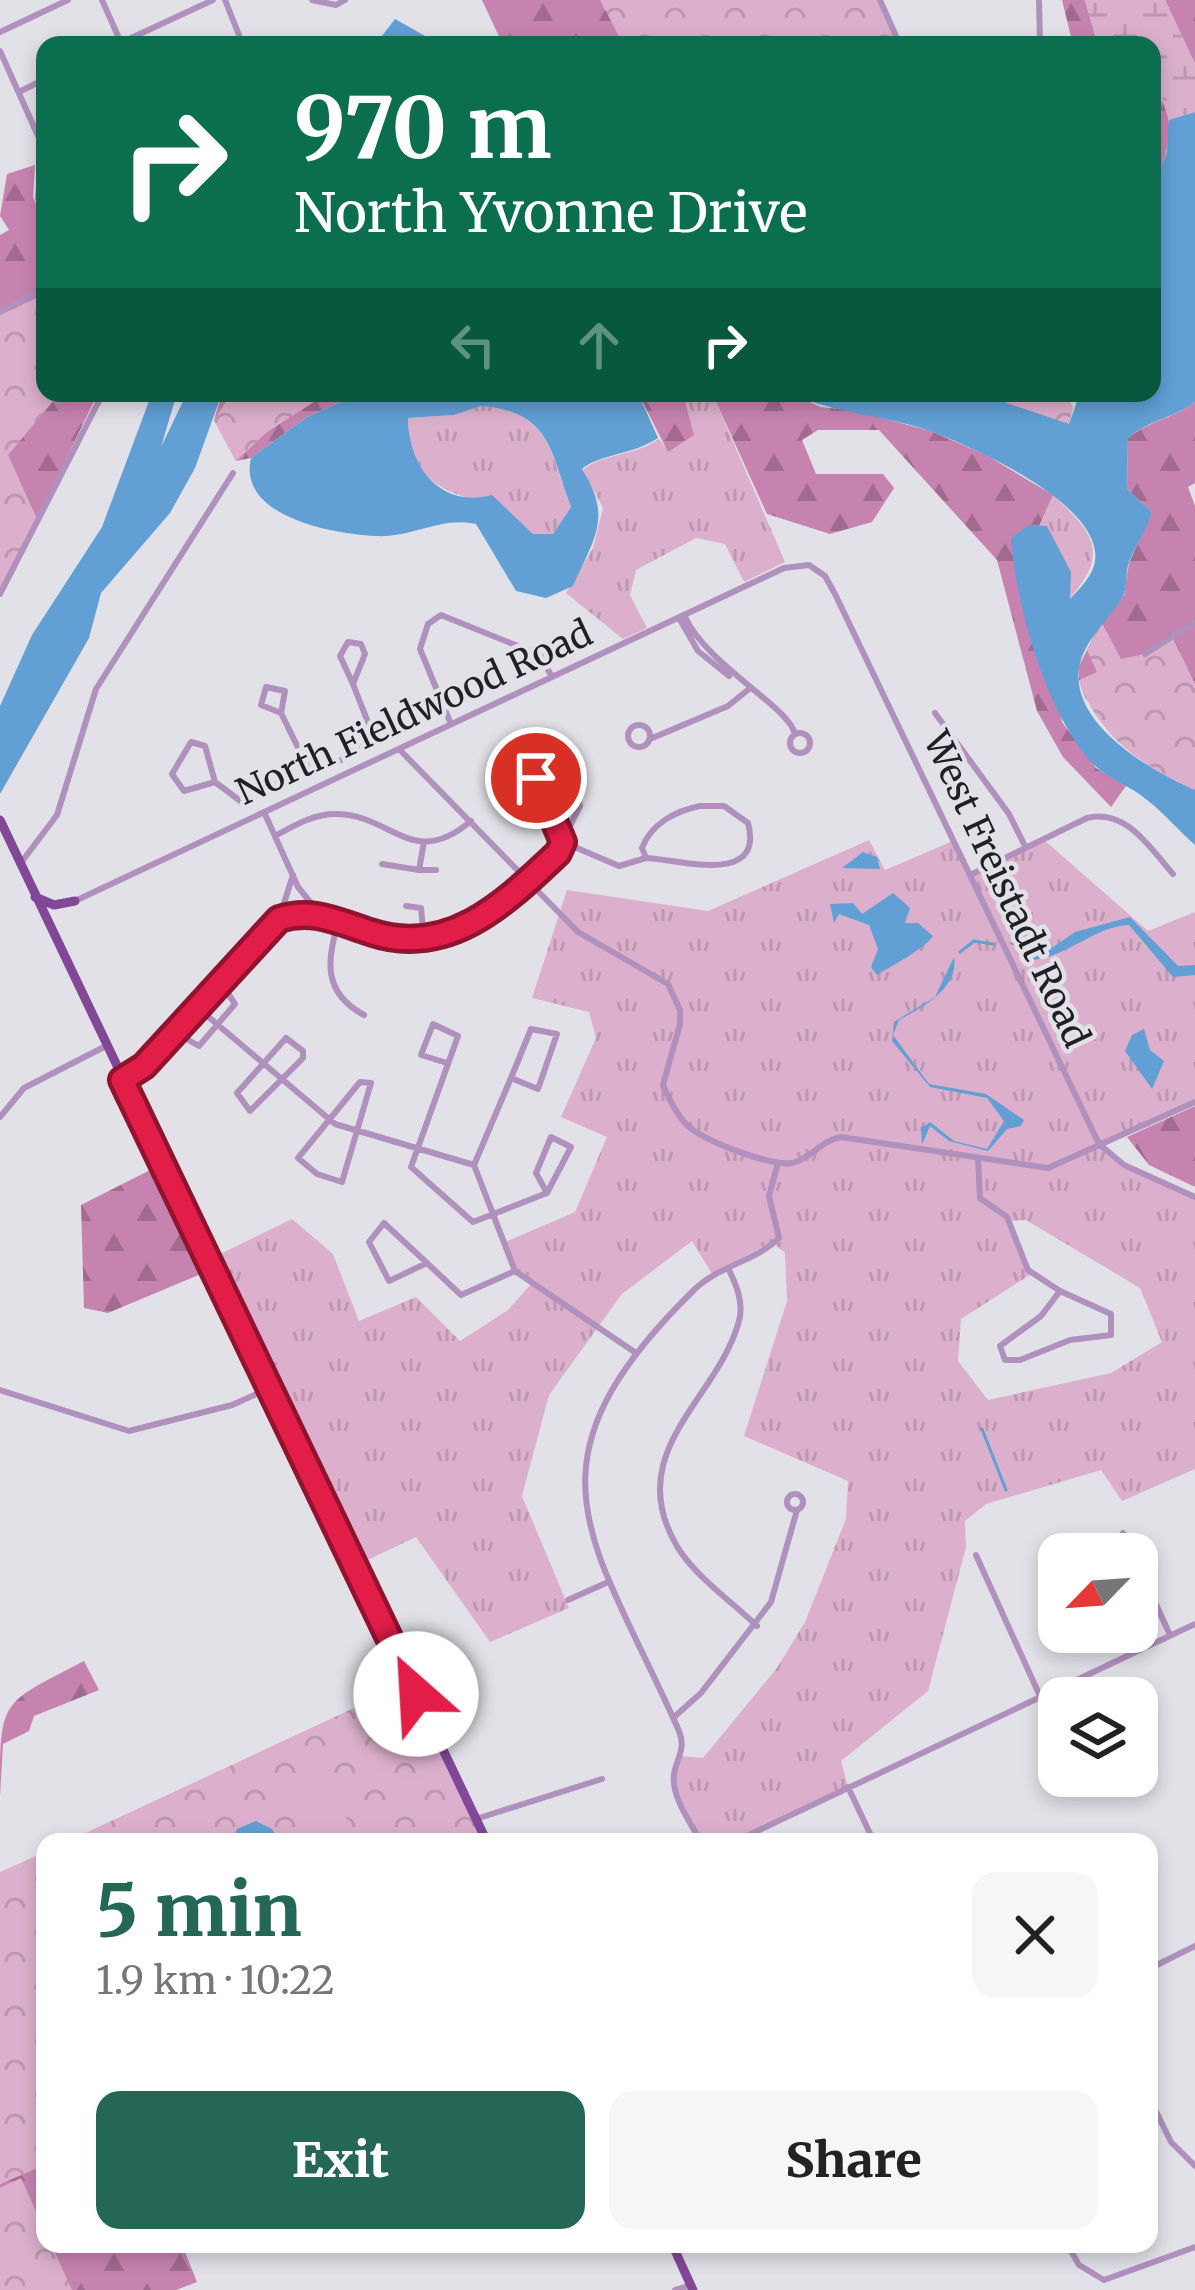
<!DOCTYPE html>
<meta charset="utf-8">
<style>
body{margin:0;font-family:Merriweather,serif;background:#f6f6f6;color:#222;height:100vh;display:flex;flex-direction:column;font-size:45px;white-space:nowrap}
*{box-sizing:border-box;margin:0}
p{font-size:39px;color:#767676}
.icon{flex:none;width:66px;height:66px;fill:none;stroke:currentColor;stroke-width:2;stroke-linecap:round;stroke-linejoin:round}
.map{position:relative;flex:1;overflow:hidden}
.details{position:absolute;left:36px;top:1833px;width:1122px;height:420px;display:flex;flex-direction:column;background:#fff;border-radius:24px;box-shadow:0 6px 18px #0003}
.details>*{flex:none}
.guide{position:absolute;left:36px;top:36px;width:1125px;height:366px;border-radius:24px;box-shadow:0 6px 18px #0003;background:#0b6e4f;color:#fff;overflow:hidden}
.needle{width:78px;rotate:245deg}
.tools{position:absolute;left:1038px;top:1533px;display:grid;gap:24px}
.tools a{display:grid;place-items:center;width:120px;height:120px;border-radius:24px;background:#fff;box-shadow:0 6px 18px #0003;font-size:60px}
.pin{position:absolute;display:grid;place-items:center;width:102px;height:102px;color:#fff;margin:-51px;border:6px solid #fff;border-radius:50%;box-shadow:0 3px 12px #0007}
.me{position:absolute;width:132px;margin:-66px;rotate:334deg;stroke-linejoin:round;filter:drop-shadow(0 0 9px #0008)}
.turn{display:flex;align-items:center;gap:42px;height:252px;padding:0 60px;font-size:54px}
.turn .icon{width:156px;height:156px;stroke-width:2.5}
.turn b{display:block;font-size:84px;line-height:102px}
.lanes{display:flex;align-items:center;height:114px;padding:0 60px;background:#0003;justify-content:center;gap:60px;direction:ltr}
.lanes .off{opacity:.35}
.round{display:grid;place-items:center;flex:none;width:126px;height:126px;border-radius:24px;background:#f6f6f6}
.headline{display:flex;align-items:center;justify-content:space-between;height:204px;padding:0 60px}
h1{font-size:72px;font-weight:800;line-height:90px;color:#246757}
.action{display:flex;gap:24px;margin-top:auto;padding:24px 60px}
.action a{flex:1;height:138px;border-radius:24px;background:#246757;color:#fff;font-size:48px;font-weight:800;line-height:138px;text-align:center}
.action a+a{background:#f6f6f6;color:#222}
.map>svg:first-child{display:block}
.grass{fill:url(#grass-tufts);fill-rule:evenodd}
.forest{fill:url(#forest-firs)}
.wetland{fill:url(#wetland-marsh)}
.park{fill:url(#park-crowns)}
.pitch{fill:#dcb0cc}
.water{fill:#619fd4;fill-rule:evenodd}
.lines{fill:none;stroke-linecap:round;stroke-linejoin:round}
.stream{stroke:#619fd4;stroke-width:3}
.minor{stroke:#b090bc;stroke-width:6}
.major{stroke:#834798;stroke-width:9}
.route-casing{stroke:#92132f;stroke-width:30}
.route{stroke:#e11d48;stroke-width:21}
.labels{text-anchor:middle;stroke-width:9;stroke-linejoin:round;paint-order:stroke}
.street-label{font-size:36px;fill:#212023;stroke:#e2e1e8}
</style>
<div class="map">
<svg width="1195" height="2290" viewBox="0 0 1195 2290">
<defs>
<pattern id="grass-tufts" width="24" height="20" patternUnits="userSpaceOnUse" patternTransform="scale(3)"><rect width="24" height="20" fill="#dcb0cc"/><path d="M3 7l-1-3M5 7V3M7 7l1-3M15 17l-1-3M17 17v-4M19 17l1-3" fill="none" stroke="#bc97af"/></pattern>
<pattern id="forest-firs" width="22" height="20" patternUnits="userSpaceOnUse" patternTransform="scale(3)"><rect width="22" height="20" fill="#c783b0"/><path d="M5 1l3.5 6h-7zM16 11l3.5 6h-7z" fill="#a16b8f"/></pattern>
<pattern id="wetland-marsh" width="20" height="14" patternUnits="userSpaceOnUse" patternTransform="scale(3)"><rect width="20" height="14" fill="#dcb0cc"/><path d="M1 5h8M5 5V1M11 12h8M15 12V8" fill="none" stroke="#bc97af"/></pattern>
<pattern id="park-crowns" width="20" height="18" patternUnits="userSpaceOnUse" patternTransform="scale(3)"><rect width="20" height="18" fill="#dcb0cc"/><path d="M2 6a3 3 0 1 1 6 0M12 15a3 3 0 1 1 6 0" fill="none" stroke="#bc97af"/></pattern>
</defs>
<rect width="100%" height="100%" fill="#e2e1e8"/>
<path class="grass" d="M712,393L785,562L744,582L725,544L696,538L636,570L630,595L647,628L623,639L566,593L593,548L603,508L583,470C600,454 635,456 659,439L669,452L684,398Z
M481,406C551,412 549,451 571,507L553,534H533C487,482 410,515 408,418L454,415Z
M1053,495C1093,533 1111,552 1069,599L1066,564L1047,527L1039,526Z
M1043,839L1148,931L1195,912V1102L1100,1145L1112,1156L1195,1197V1469L1122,1501L1101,1470L986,1504L965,1521L966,1547L928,1691L841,1761L848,1787L734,1842H701L674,1787L682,1756L703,1758L777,1668L805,1622L846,1519L848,1481L744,1436L787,1301L785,1253L772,1242L712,1274L692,1241L622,1294L549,1395L522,1496L569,1608L490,1642L416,1537L355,1566L208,1260L292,1219L333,1254L359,1321L416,1297L460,1341L508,1310L532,1283L515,1271L503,1243L575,1212L607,1137L561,1117L596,1038L589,1012L532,998L567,890L708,911L869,840L885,870L953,841L970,875ZM1026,1220L1140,1288L1162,1342L1111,1373L988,1400L958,1361L961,1319L1033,1273L1019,1254L1009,1221Z"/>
<path class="forest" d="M482,0H878L898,45H503Z
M1062,0H1085L1098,45H1073Z
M1165,0H1195V64Z
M1152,92C1185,112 1162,168 1152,197Z
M35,165L33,197L45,226V393H98L37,519L0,451V235L9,230L0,216L7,174Z
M222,393H361L307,417L251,458L236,461L214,420Z
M638,393H702L684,398L694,435L668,452Z
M712,393H789L821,407L851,410L931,431L986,455L1053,495L1039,526L1029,525L1062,722L1096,768L1126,786L1111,807L1063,757L1037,711L997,560L879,430H818L802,440L816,474H883L894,488L872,522L830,534L767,514Z
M1195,401V483L1188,487L1195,506V790L1085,698L1079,680V666L1099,626L1124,595L1129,563L1152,512L1127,489L1128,438C1150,420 1178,417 1195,401Z
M1195,1106V1187L1149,1165L1127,1137Z
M158,1166L208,1271L108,1313L84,1308L81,1205Z
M84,1661L99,1690L34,1716L29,1731L3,1744L0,1796C0,1697 0,1705 84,1661Z
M45,2164V2244H182L197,2282L176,2290H0V2184Z"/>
<path class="wetland" d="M1085,0H1165L1195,64V112L1169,120L1161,97L1152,92V45H1098Z"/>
<path class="park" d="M600,0H878L898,45H618L622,42Z
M45,294V393H60L8,455L37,519L0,588V315Z
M232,393H328L267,432L236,461L214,420Z
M978,393H1066L1073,408L1069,425Z
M1102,623L1121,659L1145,654L1171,634L1195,684V790C1144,768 1096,734 1079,680L1097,672L1087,650Z
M410,1682L487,1842H66Z
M45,1852V2165L0,2184V1872Z
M21,2178L45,2231V2244H51L72,2290H0V2188Z"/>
<path class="pitch" d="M327,1778L339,1802L306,1818L294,1794Z
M344,1813L355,1837L317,1842L311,1828Z"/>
<path class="water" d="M395,19L434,41L470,45H375Z
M1195,112V401C1178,417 1150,419 1128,438L1127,489L1152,512C1146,531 1136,545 1129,562C1125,574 1128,587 1122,598C1108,621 1083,641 1079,669C1071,725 1153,772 1195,790V845C1179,831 1164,813 1147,800C1131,786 1108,779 1093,764C1046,714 1016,606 1011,538L1029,525L1047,526L1071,572L1070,599C1082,586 1098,571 1095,551C1088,499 977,449 933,432C886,415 835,414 789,393H978L1069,424L1080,393H1152V197L1167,151L1169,120Z
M152,393H177L161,447L187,393H222L195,468L170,513L101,593L89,638L0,794V706L32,635L102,527Z
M361,393H638L658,438C635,454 597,455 582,469C613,518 594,538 573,586L546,598L516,591L476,524C441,516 412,538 376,536C334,534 237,517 251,458L307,417ZM481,406C551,412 550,451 571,507L553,534H533L492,495C440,509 408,466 408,418L454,415Z
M863,852L877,857L880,869L842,868Z
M893,893L910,908L905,923H918L933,936C926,948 888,968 877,975L871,967L878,949L869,925L839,914L834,923L830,904L853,903L862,914Z
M1130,917L1178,966L1195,965V975L1173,977L1129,925C1097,925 1064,959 1031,960L1024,947L1009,944L1026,934L1052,948L1075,932Z
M954,957C959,988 924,1006 899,1020L893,1035L929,1084L986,1094L1024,1120L1021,1126L1007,1129L988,1151L949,1141L930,1126L922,1145L921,1128L930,1122L954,1141L987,1149L1004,1121L987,1098L930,1087L892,1041L894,1022L935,997Z
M1144,1029L1150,1050L1164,1061L1152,1089L1125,1051L1132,1035Z
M256,1821L272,1829L280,1842H232L237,1829Z"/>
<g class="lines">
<path class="stream" d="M960,952L974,941L993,944
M982,1429L1006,1490"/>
<path class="minor" d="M102,0L122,45
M225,0L243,45
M312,0L336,5L345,0
M880,0L900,45
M1039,0L1040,45
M0,32L68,0
M116,45L213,0
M0,51L43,147L38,198L45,220
M19,92L45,79
M0,311L45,290
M0,594L103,393
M685,617C707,665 789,707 795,734
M679,618L698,651L729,676
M348,642L361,644L365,654L353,684L340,656Z
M1145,654L1195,622
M281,713L261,705L266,687L285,691L281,713L312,776
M935,713L1009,814L1026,848
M451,724L420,649L428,624L441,615L540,655L552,677
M628 736a11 11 0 1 1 22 0a11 11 0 1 1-22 0Z
M790 743a10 10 0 1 1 20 0a10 10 0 1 1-20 0Z
M650,739L728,706L749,689
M399,749L578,932L668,984L680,1010V1024L663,1085C669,1099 676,1114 687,1125C701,1140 772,1167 792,1163C811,1159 821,1140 841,1137L1048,1168L1195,1102
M215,782L184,791L172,774L191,742L205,746L215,782L243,803L270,787L330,767L358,749L371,730L353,684
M700,806H724L748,823C765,887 677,859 646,858L642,848C651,824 675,811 700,806Z
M264,812L298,887L319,913
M275,836C295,825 315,813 338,814C393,816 413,870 471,821
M424,842L419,870H436
M20,864L57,815L96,689L233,473
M382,864L419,870
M535,873C559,854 566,833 580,806L568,774L550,767L536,778L537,786L563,842L619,866L646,858
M970,875L1087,818C1126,808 1150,848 1173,874
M77,900L784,568L809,565L825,576L835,594L1099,1144L1124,1165L1195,1197
M406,906L421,908L424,938
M279,919C343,899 396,963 467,927C507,907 528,867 563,842
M339,921C326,960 323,993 364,1015
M198,1008L335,1124L474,1165L515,1271
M531,1029L557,1034L538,1089L511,1078Z
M176,1033L199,1046L235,1004L221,983
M286,1038L303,1051V1058L250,1111L237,1093Z
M447,1063L421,1055L433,1024L458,1036L411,1167L473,1222L547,1193
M122,1080L144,1066L279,919L293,875
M360,1082L371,1083L342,1182L317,1174L298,1158Z
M0,1117L24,1088L106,1046
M551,1137L571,1147L547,1193L536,1173Z
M978,1158L980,1198L1007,1217L1028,1270L1060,1291
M474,1165L511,1078
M384,1223L427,1263L389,1281L369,1242Z
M428,1264L461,1295L515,1271
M728,1268C736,1284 744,1302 739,1321C718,1400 620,1452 678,1548C698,1579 730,1600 757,1626
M515,1271L636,1353
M1060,1291L1111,1314V1335L1070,1340L1020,1360H1005L1000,1346L1041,1316Z
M0,1390L129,1431L232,1405L270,1388
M787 1502a8 8 0 1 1 16 0a8 8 0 1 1-16 0Z
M1123,1533L1133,1554
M976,1555L1039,1694
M1137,1563L1170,1635
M568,1600L606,1583
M673,1718L701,1693L771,1602L797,1510
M848,1787L874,1842
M476,1819L602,1779
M701,1842C692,1825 676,1803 674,1784C671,1764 688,1753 679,1731C595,1540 512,1468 694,1290C718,1266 756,1261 779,1238L769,1196L778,1163
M734,1842L1195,1624
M1149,1969L1195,1946
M1149,2097L1171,2142L1195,2166
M1067,2244L1079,2265L1104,2280L1195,2247
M675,2290L691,2285"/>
<path class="major" d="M0,820L487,1842
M35,897L54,905L75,901
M672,2244L693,2290"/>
</g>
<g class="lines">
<defs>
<path id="route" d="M416,1694L122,1080L144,1066L279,919C313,908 338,922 370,932C449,959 506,902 558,853L563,842L536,778"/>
</defs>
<use href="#route" class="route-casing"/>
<use href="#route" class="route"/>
</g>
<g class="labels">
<g class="street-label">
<text transform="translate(414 712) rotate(-25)" y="13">North Fieldwood Road</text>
<text transform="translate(1007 889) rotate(65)" y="13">West Freistadt Road</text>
</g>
</g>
</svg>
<div class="tools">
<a><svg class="needle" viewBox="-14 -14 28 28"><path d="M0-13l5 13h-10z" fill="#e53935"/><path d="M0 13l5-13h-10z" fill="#767676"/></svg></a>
<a><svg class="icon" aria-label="layers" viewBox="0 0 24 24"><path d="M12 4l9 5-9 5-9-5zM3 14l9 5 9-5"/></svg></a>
</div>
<div class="pin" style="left:536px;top:778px;background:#d93025"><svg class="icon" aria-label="arrive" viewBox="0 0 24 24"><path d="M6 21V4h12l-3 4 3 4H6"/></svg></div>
<svg class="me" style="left:416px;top:1694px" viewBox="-20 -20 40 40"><circle r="19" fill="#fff"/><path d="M0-13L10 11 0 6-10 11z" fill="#e11d48"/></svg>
<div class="guide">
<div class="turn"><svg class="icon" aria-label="right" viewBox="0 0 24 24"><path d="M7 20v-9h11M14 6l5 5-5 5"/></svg><div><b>970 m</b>North Yvonne Drive</div></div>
<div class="lanes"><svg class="icon off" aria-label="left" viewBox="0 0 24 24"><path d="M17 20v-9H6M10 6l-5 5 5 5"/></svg><svg class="icon off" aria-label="ahead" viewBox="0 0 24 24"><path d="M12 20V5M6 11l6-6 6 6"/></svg><svg class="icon" aria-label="right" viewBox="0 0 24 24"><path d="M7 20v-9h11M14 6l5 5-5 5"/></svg></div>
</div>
<section class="details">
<div class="headline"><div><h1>5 min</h1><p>1.9 km · 10:22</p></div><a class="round"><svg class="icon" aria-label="close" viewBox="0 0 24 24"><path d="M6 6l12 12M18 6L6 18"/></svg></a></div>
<div class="action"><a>Exit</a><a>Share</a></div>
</section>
</div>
